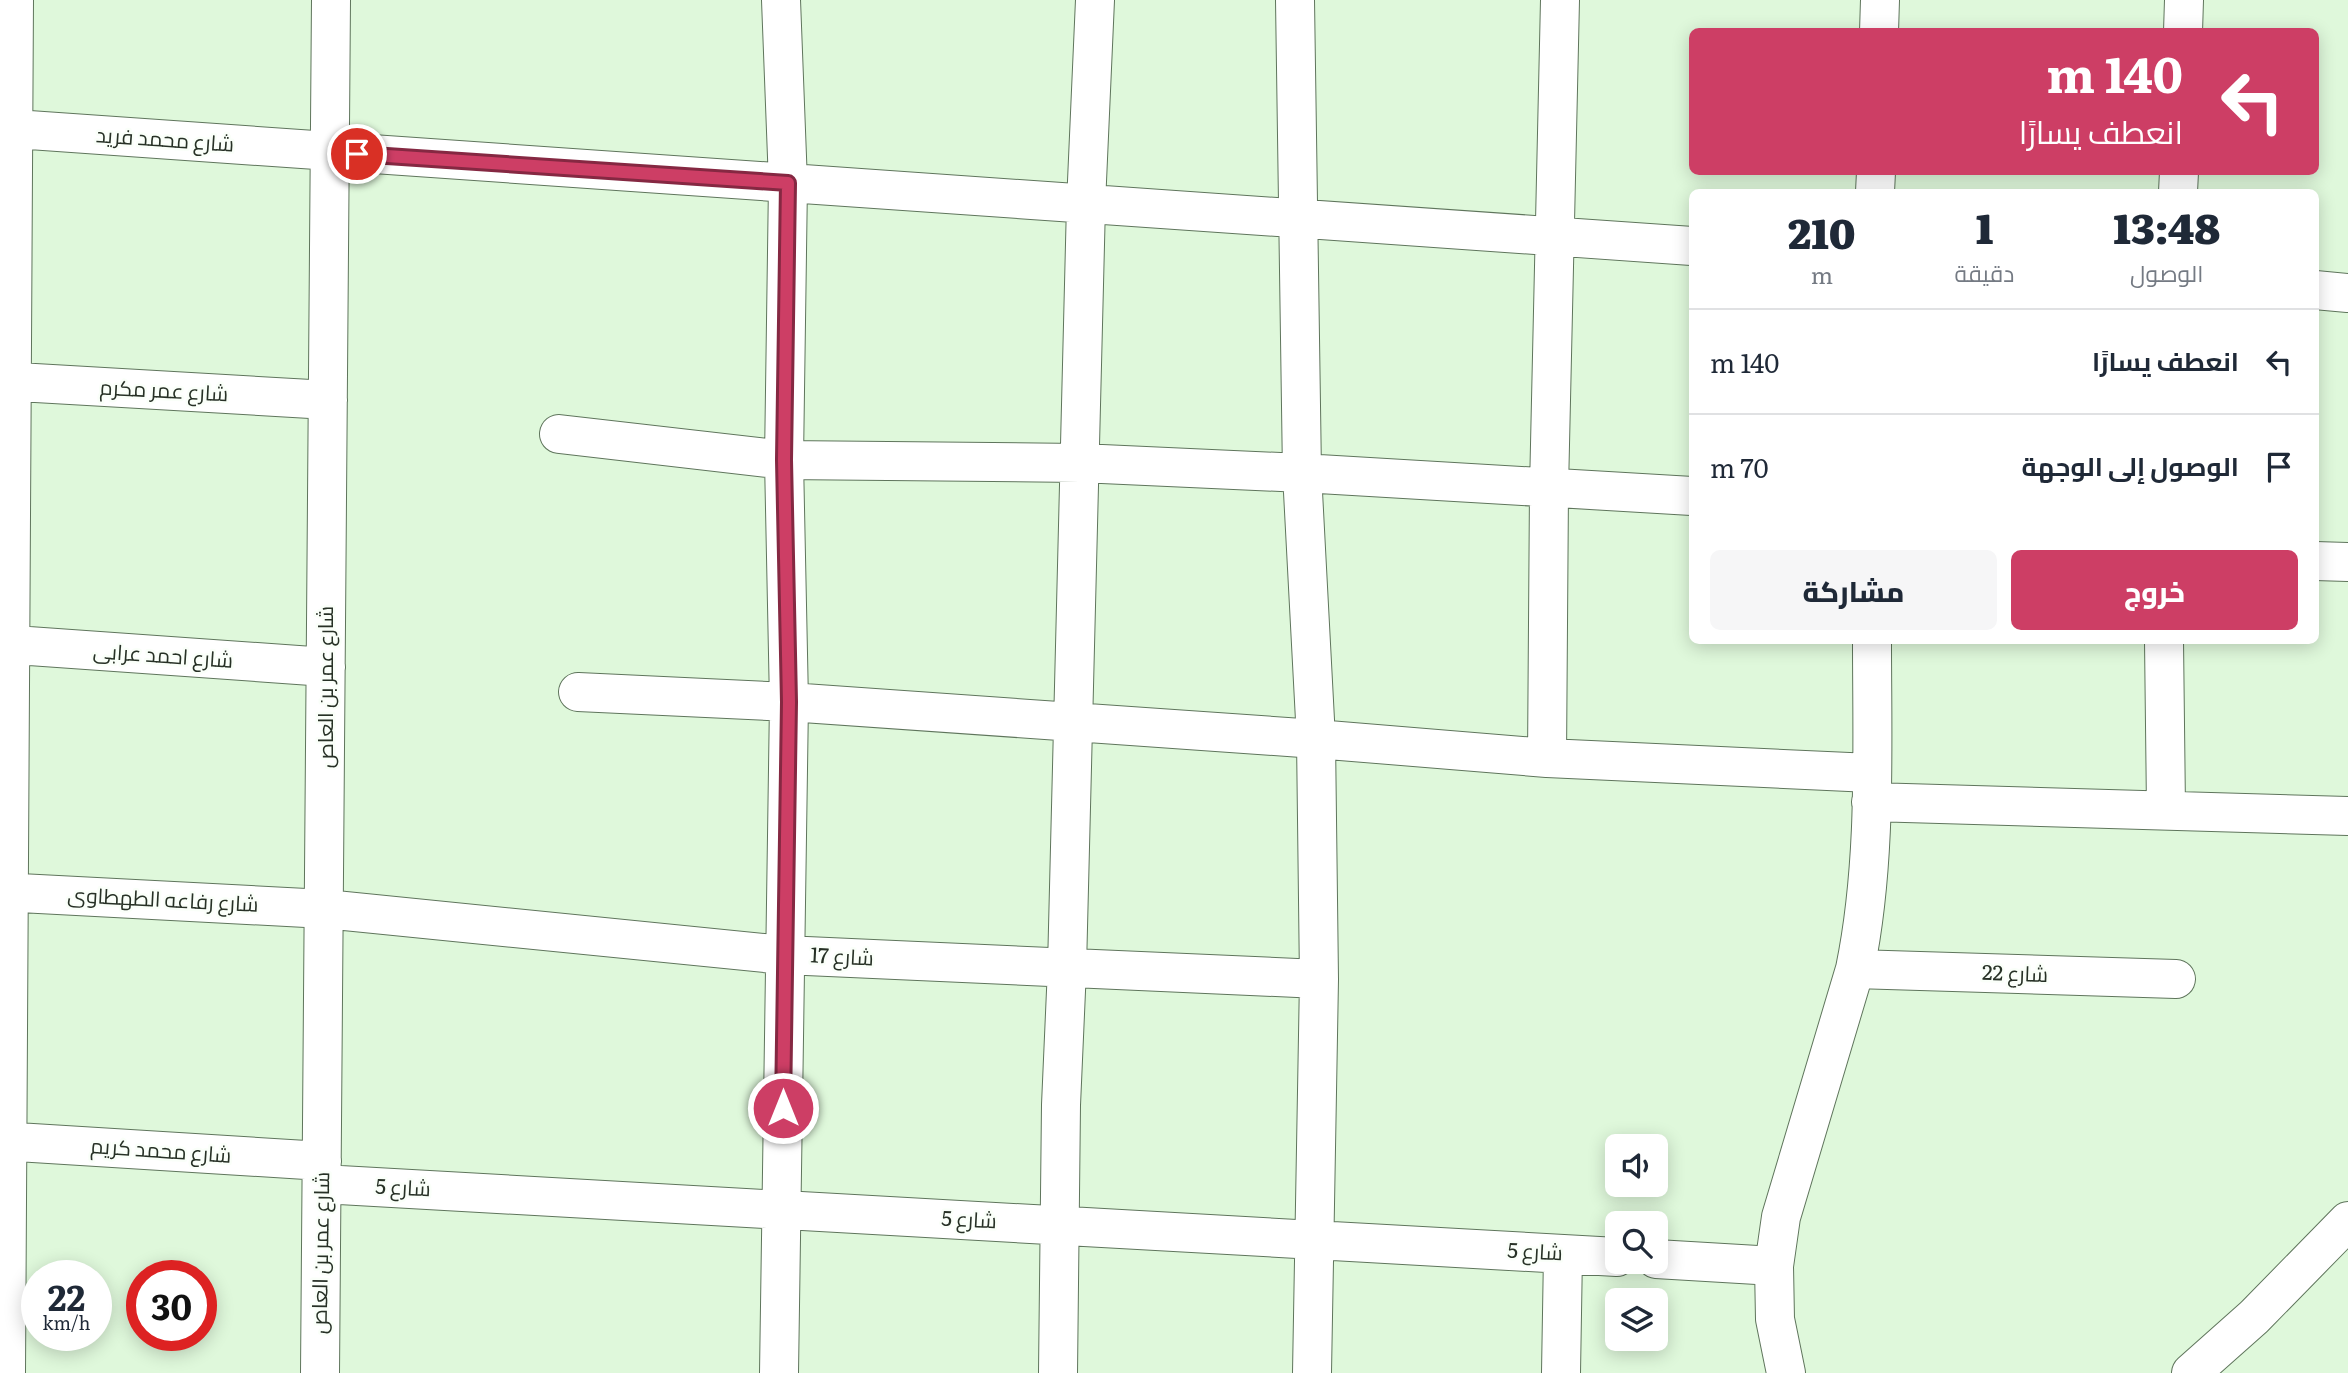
<!DOCTYPE html>
<html lang="ar">
<meta charset="utf-8">
<style>
body{margin:0;font-family:Literata,Cairo,serif;background:#f6f6f7;color:#1f2937;direction:rtl;height:100vh;display:flex;flex-direction:column;font-size:26px;white-space:nowrap}
*{box-sizing:border-box;margin:0}
p{font-size:23px;color:#747a83}
.icon{flex:none;width:38px;height:38px;fill:none;stroke:currentColor;stroke-width:2;stroke-linecap:round;stroke-linejoin:round}
.map{position:relative;flex:1;overflow:hidden;direction:ltr}
.sheet{position:absolute;left:1689px;top:189px;width:630px;height:455px;display:flex;flex-direction:column;background:#fff;border-radius:10px;box-shadow:0 4px 18px #0003;direction:rtl}
.sheet>*{flex:none}
.hud{position:absolute;left:1689px;top:28px;width:630px;height:147px;border-radius:10px;box-shadow:0 4px 18px #0003;direction:rtl;background:#cd3e65;color:#fff;overflow:hidden}
.fabs{position:absolute;left:1605px;top:1134px;display:grid;gap:14px}
.fabs a{display:grid;place-items:center;width:63px;height:63px;border-radius:10px;background:#fff;box-shadow:0 4px 18px #0003;font-size:35px}
.speed{position:absolute;left:21px;top:1260px;display:flex;gap:14px;font-size:35px;font-weight:700;text-align:center}
.speed>*{display:grid;place-content:center;width:91px;height:91px;border-radius:50%;background:#fff;box-shadow:0 4px 18px #0003;line-height:1}
.speed small{font-size:18px;font-weight:400}
.speed .limit{border:10px solid #d22;background:#fff;color:#111}
.pin{position:absolute;display:grid;place-items:center;width:60px;height:60px;color:#fff;margin:-30px;border:4px solid #fff;border-radius:50%;box-shadow:0 2px 7px #0007}
.me{position:absolute;width:77px;margin:-38px;rotate:0deg;stroke-linejoin:round;filter:drop-shadow(0 0 5px #0008)}
.turn{display:flex;align-items:center;gap:24px;height:147px;padding:0 21px;font-size:32px}
.turn .icon{width:91px;height:91px;stroke-width:2.5}
.turn b{display:block;font-size:49px;line-height:60px}
.eta{display:flex;justify-content:space-evenly;align-items:center;height:119px;text-align:center}
.eta b{font-size:42px;font-weight:800;line-height:49px}
.cta{display:flex;gap:14px;margin-top:auto;padding:14px 21px}
.cta a{flex:1;height:80px;border-radius:10px;background:#cd3e65;color:#fff;font-size:28px;font-weight:800;line-height:80px;text-align:center}
.cta a+a{background:#f6f6f7;color:#1f2937}
ul{padding:0;list-style:none}
li{display:flex;align-items:center;gap:21px;height:105px;padding:0 21px;border-top:2px solid #e0e1e3}
li div{flex:1}
li b{display:block;font-size:26px}
li em{font-style:normal}
.map>svg:first-child{display:block}
.lines{fill:none;stroke-linecap:round;stroke-linejoin:round}
.minor-casing{stroke:#5f755c;stroke-width:40}
.minor{stroke:#fff;stroke-width:38}
.route-casing{stroke:#852842;stroke-width:18}
.route{stroke:#cd3e65;stroke-width:12}
.labels{text-anchor:middle;stroke-width:5;stroke-linejoin:round;paint-order:stroke}
.street-label{font-size:21px;fill:#273126;stroke:#fafff9}
</style>
<div class="map">
<svg width="2348" height="1373" viewBox="0 0 2348 1373">
<rect width="100%" height="100%" fill="#dff8db"/>
<g class="lines">
<defs>
<path id="minor" d="M1295,0L1302,473L1316,739L1319,979L1312,1373
M1879,32L1880,0
M2183,32L2184,0
M0,128L1692,246
M1875,192L1876,172
M2178,192L2179,172
M2315,290L2348,293
M0,381L328,400
M559,434L784,460L1080,463L1302,473L1692,496
M2315,561L2348,562
M2164,640L2166,809
M0,644L326,667
M578,692L789,702L1316,739L1547,758L1871,773
M1547,758L1549,489L1560,0
M1871,802L2348,816
M0,892L325,909L784,955L1319,979
M1855,969L2176,979
M0,1141L322,1161
M322,1184L1617,1257
M1656,1259L1774,1266
M6,1373L14,0
M320,1373L331,0
M779,1373L789,702L784,460L788,183L781,0
M1058,1373L1061,1105L1067,968L1086,204L1095,0
M1561,1373L1563,1254
M1786,1373L1775,1319L1774,1266L1781,1217L1855,969C1877,862 1872,749 1872,640
M2191,1373L2254,1317L2348,1221"/>
</defs>
<use href="#minor" class="minor-casing"/>
<use href="#minor" class="minor"/>
</g>
<g class="lines">
<defs>
<path id="route" d="M357,154L788,183L784,460L789,702L783,1108"/>
</defs>
<use href="#route" class="route-casing"/>
<use href="#route" class="route"/>
</g>
<g class="labels">
<g class="street-label">
<text transform="translate(165 140) rotate(4)" y="7">شارع محمد فريد</text>
<text transform="translate(164 391) rotate(3)" y="7">شارع عمر مكرم</text>
<text transform="translate(163 656) rotate(4)" y="7">شارع احمد عرابى</text>
<text transform="translate(326 687) rotate(-90)" y="7">شارع عمر بن العاص</text>
<text transform="translate(163 900) rotate(3)" y="7">شارع رفاعه الطهطاوى</text>
<text transform="translate(842 957) rotate(3)" y="7">شارع 17</text>
<text transform="translate(2015 974) rotate(2)" y="7">شارع 22</text>
<text transform="translate(161 1151) rotate(4)" y="7">شارع محمد كريم</text>
<text transform="translate(403 1188) rotate(3)" y="7">شارع 5</text>
<text transform="translate(969 1220) rotate(3)" y="7">شارع 5</text>
<text transform="translate(1535 1252) rotate(3)" y="7">شارع 5</text>
<text transform="translate(321 1253) rotate(-89)" y="7">شارع عمر بن العاص</text>
</g>
</g>
</svg>
<div class="fabs">
<a><svg class="icon" aria-label="sound" viewBox="0 0 24 24"><path d="M4 9h4l5-4v14l-5-4H4zM17 9q2 3 0 6"/></svg></a>
<a><svg class="icon" aria-label="search" viewBox="0 0 24 24"><circle cx="10" cy="10" r="6"/><path d="M15 15l6 6"/></svg></a>
<a><svg class="icon" aria-label="layers" viewBox="0 0 24 24"><path d="M12 4l9 5-9 5-9-5zM3 14l9 5 9-5"/></svg></a>
</div>
<div class="speed"><div>22<small>km/h</small></div><div class="limit">30</div></div>
<div class="pin" style="left:357px;top:154px;background:#d93025"><svg class="icon" aria-label="arrive" viewBox="0 0 24 24"><path d="M6 21V4h12l-3 4 3 4H6"/></svg></div>
<svg class="me" style="left:783px;top:1108px" viewBox="-20 -20 40 40"><circle r="17" fill="#cd3e65" stroke="#fff" stroke-width="3"/><path d="M0-11L8 9 0 5-8 9z" fill="#fff"/></svg>
<div class="hud">
<div class="turn"><svg class="icon" aria-label="left" viewBox="0 0 24 24"><path d="M17 20v-9H6M10 6l-5 5 5 5"/></svg><div><b>140 m</b>انعطف يسارًا</div></div>
</div>
<section class="sheet">
<div class="eta">
<div><b>13:48</b><p>الوصول</p></div>
<div><b>1</b><p>دقيقة</p></div>
<div><b>210</b><p>m</p></div>
</div>
<ul>
<li><svg class="icon" aria-label="left" viewBox="0 0 24 24"><path d="M17 20v-9H6M10 6l-5 5 5 5"/></svg><div><b>انعطف يسارًا</b></div><em>140 m</em></li>
<li><svg class="icon" aria-label="arrive" viewBox="0 0 24 24"><path d="M6 21V4h12l-3 4 3 4H6"/></svg><div><b>الوصول إلى الوجهة</b></div><em>70 m</em></li>
</ul>
<div class="cta"><a>خروج</a><a>مشاركة</a></div>
</section>
</div>
